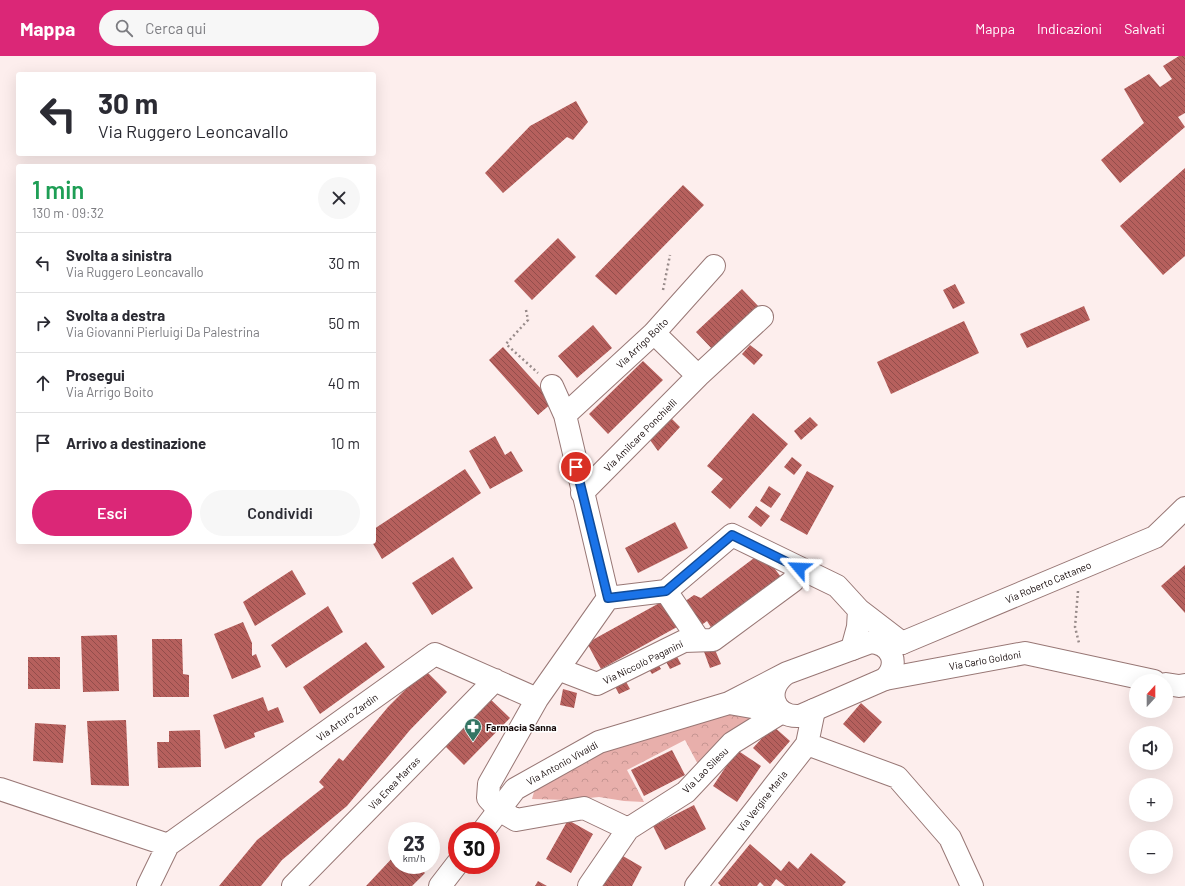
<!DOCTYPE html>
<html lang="it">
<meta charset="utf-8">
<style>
body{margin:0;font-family:Barlow,sans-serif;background:#f7f7f7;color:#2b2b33;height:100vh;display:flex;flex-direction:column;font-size:15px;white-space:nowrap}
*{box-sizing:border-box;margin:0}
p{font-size:13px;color:#7c7c81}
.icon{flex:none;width:22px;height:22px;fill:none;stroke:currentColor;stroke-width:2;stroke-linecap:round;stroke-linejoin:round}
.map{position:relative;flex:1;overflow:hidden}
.side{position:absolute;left:16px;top:108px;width:360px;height:380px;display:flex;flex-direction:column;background:#fff;border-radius:4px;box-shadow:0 4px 16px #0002}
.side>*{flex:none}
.banner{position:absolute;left:16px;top:16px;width:360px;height:84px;border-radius:4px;box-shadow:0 4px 16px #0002;background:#fff;color:#2b2b33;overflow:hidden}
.needle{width:26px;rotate:21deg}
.fabs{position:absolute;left:1129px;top:618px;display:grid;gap:8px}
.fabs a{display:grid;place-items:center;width:44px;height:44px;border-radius:50%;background:#fff;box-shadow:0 4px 16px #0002;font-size:20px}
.speed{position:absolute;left:388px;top:766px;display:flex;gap:8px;font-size:20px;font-weight:700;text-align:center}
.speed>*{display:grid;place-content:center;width:52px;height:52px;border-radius:50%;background:#fff;box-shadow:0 4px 16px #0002;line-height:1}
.speed small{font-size:10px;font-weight:400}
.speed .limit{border:6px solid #d22;background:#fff;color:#111}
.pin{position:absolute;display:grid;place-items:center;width:34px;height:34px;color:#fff;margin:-17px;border:2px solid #fff;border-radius:50%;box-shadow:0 1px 4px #0007}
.me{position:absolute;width:44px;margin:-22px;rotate:296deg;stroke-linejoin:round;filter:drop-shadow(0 0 3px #0008)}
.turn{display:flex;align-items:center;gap:14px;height:84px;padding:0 16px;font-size:18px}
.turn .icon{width:52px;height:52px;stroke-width:2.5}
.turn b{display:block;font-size:28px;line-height:34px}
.round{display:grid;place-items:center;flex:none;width:42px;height:42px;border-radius:21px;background:#f7f7f7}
.summary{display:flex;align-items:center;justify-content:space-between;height:68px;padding:0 16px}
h1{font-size:24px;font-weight:600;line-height:30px;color:#1e9e55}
.action{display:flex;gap:8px;margin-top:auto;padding:8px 16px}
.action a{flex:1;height:46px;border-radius:24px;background:#db2777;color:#fff;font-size:16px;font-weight:600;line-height:46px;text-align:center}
.action a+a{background:#f7f7f7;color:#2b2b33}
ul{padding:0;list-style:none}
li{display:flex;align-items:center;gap:12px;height:60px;padding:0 16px;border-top:1px solid #e1e1e2}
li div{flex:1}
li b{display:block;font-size:15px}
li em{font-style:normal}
header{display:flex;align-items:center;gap:24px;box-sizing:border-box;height:56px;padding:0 20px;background:#db2777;color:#fff}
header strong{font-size:19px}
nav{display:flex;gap:22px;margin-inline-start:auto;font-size:14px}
.search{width:280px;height:36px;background:#f7f7f7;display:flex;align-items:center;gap:10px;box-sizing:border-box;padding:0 14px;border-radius:22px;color:#7c7c81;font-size:15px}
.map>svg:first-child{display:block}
.park{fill:url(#park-crowns)}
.building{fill:url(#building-back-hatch)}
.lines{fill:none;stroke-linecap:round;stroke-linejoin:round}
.minor-casing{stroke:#987775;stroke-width:24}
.secondary-casing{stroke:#987775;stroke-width:24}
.path{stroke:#988b8a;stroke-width:2.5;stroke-dasharray:2 3;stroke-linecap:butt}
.minor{stroke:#fff;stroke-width:22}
.secondary{stroke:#fff;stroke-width:22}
.route-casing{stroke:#114b97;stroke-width:10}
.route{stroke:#1a73e8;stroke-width:7}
.labels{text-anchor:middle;stroke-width:3;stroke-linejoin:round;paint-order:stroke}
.street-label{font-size:10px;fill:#140808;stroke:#fff}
.poi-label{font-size:10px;font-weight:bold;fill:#140808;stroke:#fff;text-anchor:start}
</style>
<header>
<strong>Mappa</strong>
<div class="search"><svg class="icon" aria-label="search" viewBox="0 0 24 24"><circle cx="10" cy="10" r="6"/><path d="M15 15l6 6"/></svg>Cerca qui</div>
<nav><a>Mappa</a><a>Indicazioni</a><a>Salvati</a></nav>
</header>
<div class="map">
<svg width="1185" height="830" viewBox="0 0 1185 830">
<defs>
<pattern id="park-crowns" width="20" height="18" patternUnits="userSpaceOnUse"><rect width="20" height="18" fill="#e8afab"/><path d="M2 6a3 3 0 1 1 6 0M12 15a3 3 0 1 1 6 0" fill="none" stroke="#c69592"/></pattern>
<pattern id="building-back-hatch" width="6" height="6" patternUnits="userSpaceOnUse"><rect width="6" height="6" fill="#b6605d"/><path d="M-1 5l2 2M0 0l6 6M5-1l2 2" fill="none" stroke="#934d4b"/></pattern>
</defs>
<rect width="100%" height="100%" fill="#fdeeed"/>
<path class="park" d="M718,654L762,660L701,714L685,684L627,714L644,746L624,745L599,741L568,744L532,743L537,725L601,691Z"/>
<path class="building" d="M1179,0H1185V57L1178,61L1185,71L1120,127L1101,104L1144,67L1124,33L1149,18L1160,31L1172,23L1163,10Z
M576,45L588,66L573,84L567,81L503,137L485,117L530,70Z
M1185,112V200L1163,219L1120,170Z
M683,129L704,149L616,239L595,220Z
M558,182L576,201L532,244L514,225Z
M955,228L965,247L953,253L943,234Z
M742,233L761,253L715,296L696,276Z
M1084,250L1090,264L1027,292L1020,278Z
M964,265L979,297L891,338L877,306Z
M593,269L612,292L577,322L558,300Z
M750,289L763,299L754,309L742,298Z
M503,291L553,346L538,359L489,304Z
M643,305L663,324L608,378L589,358Z
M753,357L788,388L730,453L711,436L723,423L707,410Z
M810,361L818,369L801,384L794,375Z
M671,362L680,371L658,395L650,384Z
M495,380L505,399L511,395L523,415L490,433L469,395Z
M792,401L802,409L794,419L784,411Z
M465,413L481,437L382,503L372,486H374V473Z
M807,415L834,430L807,479L780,464Z
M769,430L781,438L771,452L760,445Z
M756,450L770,460L761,471L748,461Z
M675,466L688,492L638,517L625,492Z
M762,496L781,521L712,573L707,565L700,570L684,546L694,539L701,542Z
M453,501L473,532L432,559L412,527Z
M1185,509V557L1161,530Z
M292,514L306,538L255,570L243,546Z
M663,545L677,571L601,613L587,587Z
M328,550L343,576L286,612L271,589Z
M243,566L252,587V600L256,598L261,611L232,623L214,578Z
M117,579L119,635L83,636L81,580Z
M152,583H182L183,618L189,619V641H153Z
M366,586L385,611L320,658L303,631Z
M713,589L721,608L710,612L703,593Z
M675,597L681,608L670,613L664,602Z
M28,601H60V633H28Z
M655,603L661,613L652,618L646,609Z
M425,614L447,636L410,674L347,750L282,804L261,830H219L257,784L324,731L319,726L339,702L343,705L388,651Z
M624,622L630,633L619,638L613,627Z
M563,633L577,637L574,652L560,649Z
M486,639L510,662L464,709L441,686Z
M263,641L268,655L278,651L284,666L254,677L255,681L225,693L213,659Z
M861,647L882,666L864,687L843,668Z
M126,664L129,730L91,729L87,665Z
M35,667L66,669L63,707L33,705Z
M773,670L790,685L770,708L753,692Z
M200,674L201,711L158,712L157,686H169V675Z
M672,694L685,719L644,740L631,714Z
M737,694L761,710L737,746L713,730Z
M694,749L706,773L665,794L653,770Z
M568,764L593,778L571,817L546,803Z
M750,788L781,815L789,805L798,813L811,797L846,826L842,830H785L776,823L771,830H764L760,826L757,830H721L718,827Z
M616,796L642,811L632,830H596Z
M397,797V809H417L425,817L412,830H366Z
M538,825L547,830H535Z"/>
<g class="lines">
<defs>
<path id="minor" d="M654,277L698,320
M552,330L565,359L608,542L537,643L489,728L488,742L499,754L516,764L584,752L628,773L589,830
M565,359L654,277L714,210
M582,437L698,320L762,261
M666,535L699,584
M608,542L666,535L732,479L837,530L859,554L902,587
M852,593L858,571L859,554
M558,613L597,628L684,585L713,584L793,525L799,512
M885,623L1025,597L1154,625
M1166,628L1179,630L1185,629
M807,688L897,721L950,782L972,830
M0,733L168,789L148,830
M628,773L686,736L732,687L782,656
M168,789L435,598L537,643
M293,830L495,624
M696,830L807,688L814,654"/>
<path id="secondary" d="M871,586L902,587L1155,481L1185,452
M871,586C892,588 900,608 885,623L800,660C772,662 764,632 787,617Z
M729,647L752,651L778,652
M483,775L515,733L599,686L729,647L787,617
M440,830L457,808"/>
</defs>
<use href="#minor" class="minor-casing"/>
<use href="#secondary" class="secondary-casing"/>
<path class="path" d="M663,234L670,199
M526,254L528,264L506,288L538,317
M1078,535L1075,571L1079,587"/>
<use href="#minor" class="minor"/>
<use href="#secondary" class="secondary"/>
</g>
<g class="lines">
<defs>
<path id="route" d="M576,411L608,542L666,535L732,479L799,512"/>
</defs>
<use href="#route" class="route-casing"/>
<use href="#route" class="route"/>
</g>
<defs>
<symbol id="pharmacy-pin" viewBox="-11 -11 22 30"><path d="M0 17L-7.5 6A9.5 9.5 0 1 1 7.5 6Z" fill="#357564" stroke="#fff"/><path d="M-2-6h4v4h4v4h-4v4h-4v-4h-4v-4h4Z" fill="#fff"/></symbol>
</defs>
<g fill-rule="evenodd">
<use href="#pharmacy-pin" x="463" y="661" width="20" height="27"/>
</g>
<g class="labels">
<g class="street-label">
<text transform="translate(642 287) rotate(-44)" y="4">Via Arrigo Boito</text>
<text transform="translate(640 379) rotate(-45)" y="4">Via Amilcare Ponchielli</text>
<text transform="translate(1048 526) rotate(-23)" y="4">Via Roberto Cattaneo</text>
<text transform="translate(985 604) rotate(-10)" y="4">Via Carlo Goldoni</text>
<text transform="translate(643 606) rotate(-26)" y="4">Via Niccolò Paganini</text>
<text transform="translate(347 661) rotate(-36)" y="4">Via Arturo Zardin</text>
<text transform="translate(562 707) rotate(-29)" y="4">Via Antonio Vivaldi</text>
<text transform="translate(705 714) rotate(-45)" y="4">Via Lao Silesu</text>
<text transform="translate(394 727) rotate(-46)" y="4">Via Enea Marras</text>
<text transform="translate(762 745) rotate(-52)" y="4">Via Vergine Maria</text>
</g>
<g class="poi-label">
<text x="486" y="675">Farmacia Sanna</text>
</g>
</g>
</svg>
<div class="fabs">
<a><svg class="needle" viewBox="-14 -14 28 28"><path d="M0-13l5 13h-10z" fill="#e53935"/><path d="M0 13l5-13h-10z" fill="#7c7c81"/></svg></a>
<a><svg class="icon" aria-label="sound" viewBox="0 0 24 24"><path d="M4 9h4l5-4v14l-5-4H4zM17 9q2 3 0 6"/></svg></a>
<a>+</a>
<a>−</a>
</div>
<div class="speed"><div>23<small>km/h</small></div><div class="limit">30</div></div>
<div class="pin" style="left:576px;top:411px;background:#d93025"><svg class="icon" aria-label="arrive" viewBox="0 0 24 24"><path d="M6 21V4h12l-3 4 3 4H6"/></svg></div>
<svg class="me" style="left:799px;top:512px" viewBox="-20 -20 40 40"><path d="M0-17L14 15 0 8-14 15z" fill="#1a73e8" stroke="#fff" stroke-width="4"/></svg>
<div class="banner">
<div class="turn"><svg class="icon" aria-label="left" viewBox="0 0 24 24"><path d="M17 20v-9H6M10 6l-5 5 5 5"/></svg><div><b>30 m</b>Via Ruggero Leoncavallo</div></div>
</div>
<section class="side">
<div class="summary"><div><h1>1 min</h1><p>130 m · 09:32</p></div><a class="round"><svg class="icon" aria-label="close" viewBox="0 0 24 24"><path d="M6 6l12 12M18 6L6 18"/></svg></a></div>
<ul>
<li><svg class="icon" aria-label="left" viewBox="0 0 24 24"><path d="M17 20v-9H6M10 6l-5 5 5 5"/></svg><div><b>Svolta a sinistra</b><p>Via Ruggero Leoncavallo</p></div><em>30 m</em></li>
<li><svg class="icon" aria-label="right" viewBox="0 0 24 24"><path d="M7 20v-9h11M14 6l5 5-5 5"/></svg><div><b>Svolta a destra</b><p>Via Giovanni Pierluigi Da Palestrina</p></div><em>50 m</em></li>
<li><svg class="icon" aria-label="ahead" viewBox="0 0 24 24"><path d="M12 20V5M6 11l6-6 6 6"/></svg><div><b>Prosegui</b><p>Via Arrigo Boito</p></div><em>40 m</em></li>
<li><svg class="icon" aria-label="arrive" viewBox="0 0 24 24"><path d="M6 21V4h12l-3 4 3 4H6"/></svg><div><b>Arrivo a destinazione</b></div><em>10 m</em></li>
</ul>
<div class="action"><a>Esci</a><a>Condividi</a></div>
</section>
</div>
